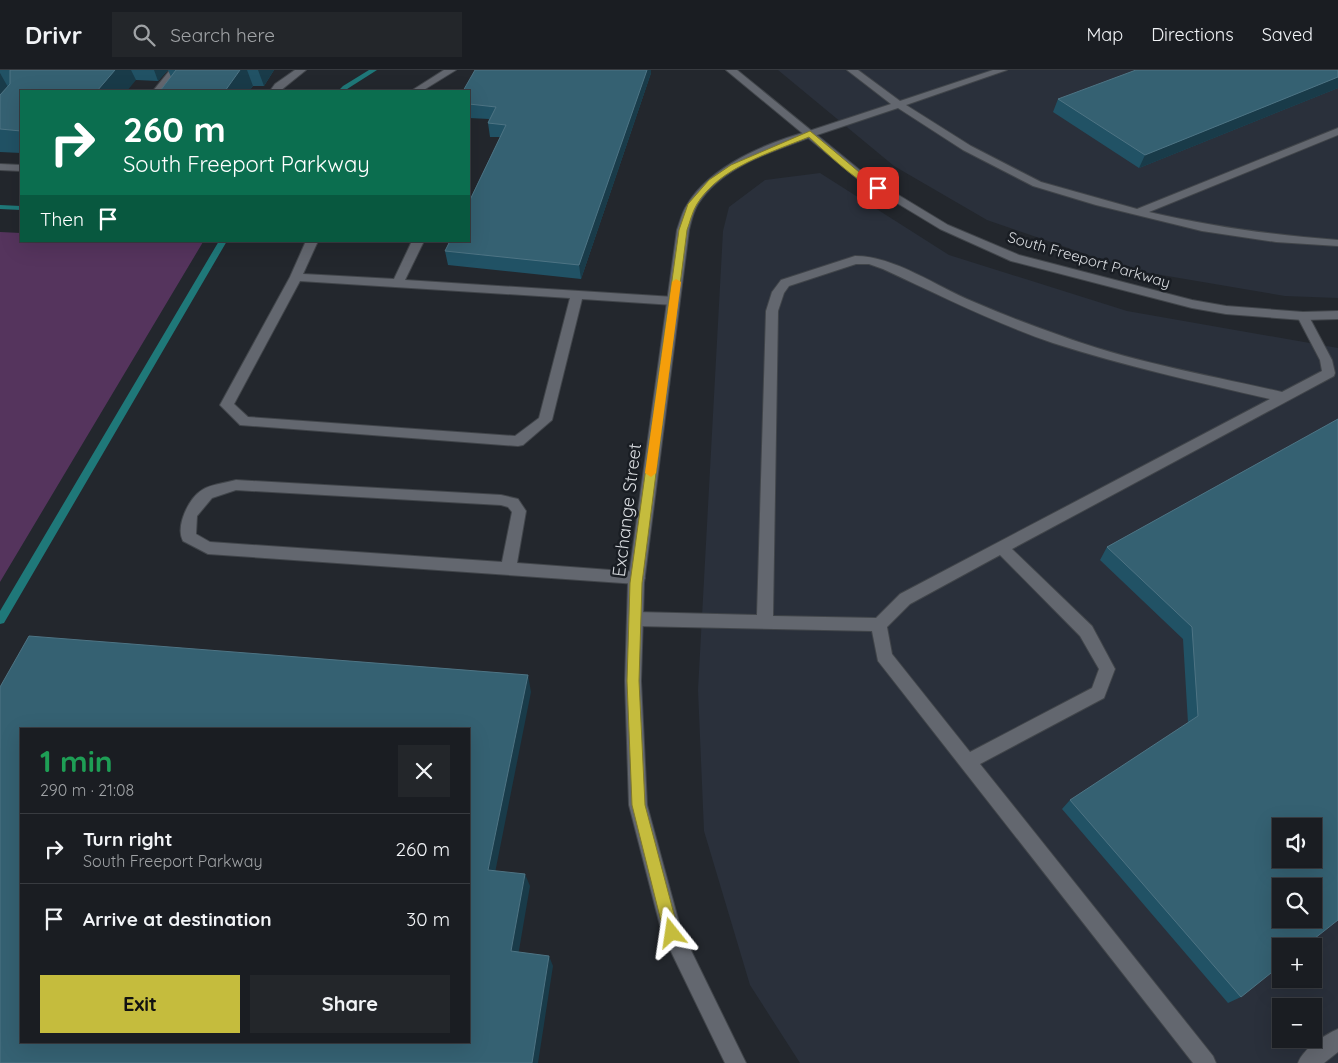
<!DOCTYPE html>
<meta charset="utf-8">
<style>
body{margin:0;font-family:Quicksand,sans-serif;background:#23262a;color:#f1f3f6;height:100vh;display:flex;flex-direction:column;font-size:19px;white-space:nowrap}
*{box-sizing:border-box;margin:0}
p{font-size:16px;color:#9fa2a5}
.icon{flex:none;width:28px;height:28px;fill:none;stroke:currentColor;stroke-width:2;stroke-linecap:round;stroke-linejoin:round}
.map{position:relative;flex:1;overflow:hidden}
.panel{position:absolute;left:20px;top:658px;width:450px;height:315px;display:flex;flex-direction:column;background:#1a1d22;border-radius:0px;box-shadow:0 5px 20px #0002,0 0 0 1px #383b40}
.panel>*{flex:none}
.hud{position:absolute;left:20px;top:20px;width:450px;height:152px;border-radius:0px;box-shadow:0 5px 20px #0002,0 0 0 1px #383b40;background:#0b6e4f;color:#fff;overflow:hidden}
.buttons{position:absolute;left:1272px;top:748px;display:grid;gap:10px}
.buttons a{display:grid;place-items:center;width:50px;height:50px;border-radius:0px;background:#1a1d22;box-shadow:0 5px 20px #0002,0 0 0 1px #383b40;font-size:25px}
.pin{position:absolute;display:grid;place-items:center;width:42px;height:42px;color:#fff;margin:-21px;border-radius:10px;box-shadow:0 2px 8px #0006}
.me{position:absolute;width:55px;margin:-28px;rotate:345deg;stroke-linejoin:round;filter:drop-shadow(0 0 4px #0008)}
.turn{display:flex;align-items:center;gap:18px;height:105px;padding:0 20px;font-size:22px}
.turn .icon{width:65px;height:65px;stroke-width:2.5}
.turn b{display:block;font-size:35px;line-height:42px}
.then{display:flex;align-items:center;height:48px;padding:0 20px;background:#0003;gap:10px;font-size:19px}
.round{display:grid;place-items:center;flex:none;width:52px;height:52px;border-radius:0px;background:#23262a}
.overview{display:flex;align-items:center;justify-content:space-between;height:85px;padding:0 20px}
h1{font-size:30px;font-weight:700;line-height:38px;color:#1e9e55}
.action{display:flex;gap:10px;margin-top:auto;padding:10px 20px}
.action a{flex:1;height:58px;border-radius:0px;background:#c5bc3d;color:#111;font-size:20px;font-weight:700;line-height:58px;text-align:center}
.action a+a{background:#23262a;color:#f1f3f6}
ul{padding:0;list-style:none}
li{display:flex;align-items:center;gap:15px;height:70px;padding:0 20px;border-top:1px solid #383b40}
li div{flex:1}
li b{display:block;font-size:19px}
li em{font-style:normal}
header{display:flex;align-items:center;gap:30px;box-sizing:border-box;height:70px;padding:0 25px;background:#1a1d22;border-bottom:1px solid #383b40}
header strong{font-size:24px}
nav{display:flex;gap:28px;margin-inline-start:auto;font-size:18px}
.search{width:350px;height:45px;background:#23262a;display:flex;align-items:center;gap:12px;box-sizing:border-box;padding:0 18px;border-radius:0px;color:#9fa2a5;font-size:19px}
.map>svg:first-child{display:block}
.built{fill:#2a303b;fill-rule:evenodd}
.green{fill:#55345d}
.lines{fill:none;stroke-linecap:round;stroke-linejoin:round}
.stream{fill:#1f7879;fill-rule:evenodd}
.service-casing{stroke:#41454a;stroke-width:2}
.minor-casing{stroke:#41454a;stroke-width:2}
.secondary-casing{stroke:#41454a;stroke-width:2}
.service{fill:#63676f;fill-rule:evenodd}
.minor{fill:#63676f;fill-rule:evenodd}
.secondary{fill:#63676f;fill-rule:evenodd}
.wall{fill:#215265}
.shaded-wall{fill:#193b49}
.building{fill:#356172;stroke:#4e7484;fill-rule:evenodd}
.route{fill:#c5bc3d;stroke:#807a28}
.slow{fill:#f59e0b}
.labels{text-anchor:middle;stroke-width:5;stroke-linejoin:round;paint-order:stroke}
.far-street-label{font-size:15px;fill:#d9dce0;stroke:#191d23}
.street-label{font-size:18px;fill:#d9dce0;stroke:#191d23}
</style>
<header>
<strong>Drivr</strong>
<div class="search"><svg class="icon" aria-label="search" viewBox="0 0 24 24"><circle cx="10" cy="10" r="6"/><path d="M15 15l6 6"/></svg>Search here</div>
<nav><a>Map</a><a>Directions</a><a>Saved</a></nav>
</header>
<div class="map">
<svg width="1338" height="993" viewBox="0 0 1338 993">
<rect width="100%" height="100%" fill="#23272d"/>
<path class="built" d="M778,0H1338V228L1285,226L1132,200L987,150L894,96Z
M820,103L949,185L1127,241L1338,278V993H800L750,915L704,761L698,620L723,161L729,137L765,110ZM1281,756H1314V789H1281ZM1281,816H1314V849H1281ZM1281,876H1314V909H1281ZM1281,936H1314V969H1281Z"/>
<path class="green" d="M0,162L21,163V171L203,172L0,512Z"/>
<g class="lines">
<path class="stream" d="M369,0H377L344,21H338L343,16Z
M0,135L21,136V140L0,139Z
M219,171H227L4,553L0,554V541Z"/>
<defs>
<path id="service" d="M170,0H180L163,21H153Z
M295,0H306L280,21H270L275,14Z
M444,0H456L422,21H411Z
M847,0H858L900,31L993,0H1007L906,35L971,76L1041,112L1137,139L1338,58V65L1149,142C1213,157 1273,165 1338,170V176L1276,172L1202,161L1096,135L1033,116L963,80L898,38L814,66H806V62L891,34Z
M0,94L21,95V101L0,100Z
M306,171H318L303,204L394,209L412,171H424L405,210L674,227L680,231L674,235L582,229L552,350L523,375L518,376L240,355L220,335L290,207ZM300,211L570,228L539,348L515,366L248,347L234,334Z
M855,186C895,186 937,217 974,232C1002,244 1030,255 1059,265C1131,292 1208,305 1282,322L1322,301L1320,290L1297,246L1299,243H1307L1332,290L1335,303L1334,306L1012,479L1092,556L1115,599L1104,628L980,694L1213,986L1216,993H1193L878,591L872,561L636,556L630,554L628,549L630,544L636,542L757,545L766,241L772,222L781,210ZM856,194H869L883,199C939,225 995,253 1053,273C1124,296 1197,312 1270,329L900,524L876,548L773,546L778,241L784,223L789,216ZM1000,485L1080,566L1099,599L1092,618L970,682L892,584L887,557L910,534Z
M236,410L501,425L518,429L526,441L517,493L637,502L642,504L645,508L642,512L637,514L208,484L183,471C175,456 189,428 202,420C211,414 226,413 236,410ZM236,420L501,435L508,437L512,442L502,492L210,472L196,464L197,446L212,428Z
M1338,959V982L1324,993H1298C1303,979 1324,965 1338,959Z"/>
<path id="minor" d="M810,61L814,62V66C773,81 722,96 698,134C693,142 691,152 689,160L644,513L641,611L647,735L681,860L746,993H725L662,863L629,735L625,611L628,513L677,160C680,152 682,142 687,135C710,96 768,72 810,61Z"/>
<path id="secondary" d="M726,0H737L867,106L948,155L1019,185L1192,230L1226,236L1303,242L1338,241V249L1303,250L1226,244L1192,238L1011,191L940,159L859,110Z"/>
</defs>
<use href="#service" class="service-casing"/>
<use href="#minor" class="minor-casing"/>
<use href="#secondary" class="secondary-casing"/>
<use href="#service" class="service"/>
<use href="#minor" class="minor"/>
<use href="#secondary" class="secondary"/>
</g>
<path class="wall" d="M0,0H168L158,11L136,10L21,21V83L0,82Z
M168,0H274L264,16H253L249,21H160L171,7Z
M475,0H651V3L581,209L448,195L445,181L500,67H490L488,53L489,49L469,48V21Z
M1338,0V18L1139,98L1053,42L1058,29Z
M1338,349L1241,927L1228,933L1062,739L1070,730L1188,653L1183,569L1100,490L1107,477Z"/>
<path class="shaded-wall" d="M115,0H131L136,10L127,21H97Z
M154,0H168L158,11Z
M240,0H247L253,16L249,21H225Z
M258,0H274L264,16Z
M647,0H651V3L581,209L579,195Z
M0,3L13,26L0,47Z
M1338,7V18L1139,98L1145,85Z
M528,605L531,622L493,813L488,800Z
M525,804L530,816L517,892L511,881Z
M549,886L553,896L538,993H532Z"/>
<path class="building" d="M10,0H115L97,21H21V61L0,59V25L10,14Z
M176,0H240L225,21H160Z
M475,0H647L579,195L445,181L450,171H469V132L506,55L488,53L496,37L469,34V21H463Z
M1136,0H1338V7L1145,85L1058,29Z
M1338,349V850L1305,876H1281V895L1241,927L1070,730L1198,646L1192,557L1107,477ZM1281,756H1314V789H1281ZM1281,816H1314V849H1281Z
M29,566L528,605L488,800L525,804L511,881L549,886L532,993H0V617ZM21,659H469V971H21Z"/>
<path class="route" d="M810,61L865,107L881,117V120C867,122 821,78 809,67C770,83 720,97 697,134C692,142 690,152 687,160L642,513L639,611L645,735L679,863L677,868L672,870L666,868L664,863L632,735L627,611L630,513L679,160L688,134L709,110L731,95Z"/>
<path class="slow" d="M676,209L681,212L656,403L651,407L645,403L672,212Z"/>
<g class="labels">
<g class="far-street-label">
<text transform="translate(1089 190) rotate(16)" y="5">South Freeport Parkway</text>
</g>
<g class="street-label">
<text transform="translate(627 440) rotate(-83)" y="6">Exchange Street</text>
</g>
</g>
</svg>
<div class="buttons">
<a><svg class="icon" aria-label="sound" viewBox="0 0 24 24"><path d="M4 9h4l5-4v14l-5-4H4zM17 9q2 3 0 6"/></svg></a>
<a><svg class="icon" aria-label="search" viewBox="0 0 24 24"><circle cx="10" cy="10" r="6"/><path d="M15 15l6 6"/></svg></a>
<a>+</a>
<a>−</a>
</div>
<div class="pin" style="left:878px;top:118px;background:#d93025"><svg class="icon" aria-label="arrive" viewBox="0 0 24 24"><path d="M6 21V4h12l-3 4 3 4H6"/></svg></div>
<svg class="me" style="left:672px;top:863px" viewBox="-20 -20 40 40"><path d="M0-17L14 15 0 8-14 15z" fill="#c5bc3d" stroke="#fff" stroke-width="4"/></svg>
<div class="hud">
<div class="turn"><svg class="icon" aria-label="right" viewBox="0 0 24 24"><path d="M7 20v-9h11M14 6l5 5-5 5"/></svg><div><b>260 m</b>South Freeport Parkway</div></div>
<div class="then">Then<svg class="icon" aria-label="arrive" viewBox="0 0 24 24"><path d="M6 21V4h12l-3 4 3 4H6"/></svg></div>
</div>
<section class="panel">
<div class="overview"><div><h1>1 min</h1><p>290 m · 21:08</p></div><a class="round"><svg class="icon" aria-label="close" viewBox="0 0 24 24"><path d="M6 6l12 12M18 6L6 18"/></svg></a></div>
<ul>
<li><svg class="icon" aria-label="right" viewBox="0 0 24 24"><path d="M7 20v-9h11M14 6l5 5-5 5"/></svg><div><b>Turn right</b><p>South Freeport Parkway</p></div><em>260 m</em></li>
<li><svg class="icon" aria-label="arrive" viewBox="0 0 24 24"><path d="M6 21V4h12l-3 4 3 4H6"/></svg><div><b>Arrive at destination</b></div><em>30 m</em></li>
</ul>
<div class="action"><a>Exit</a><a>Share</a></div>
</section>
</div>
